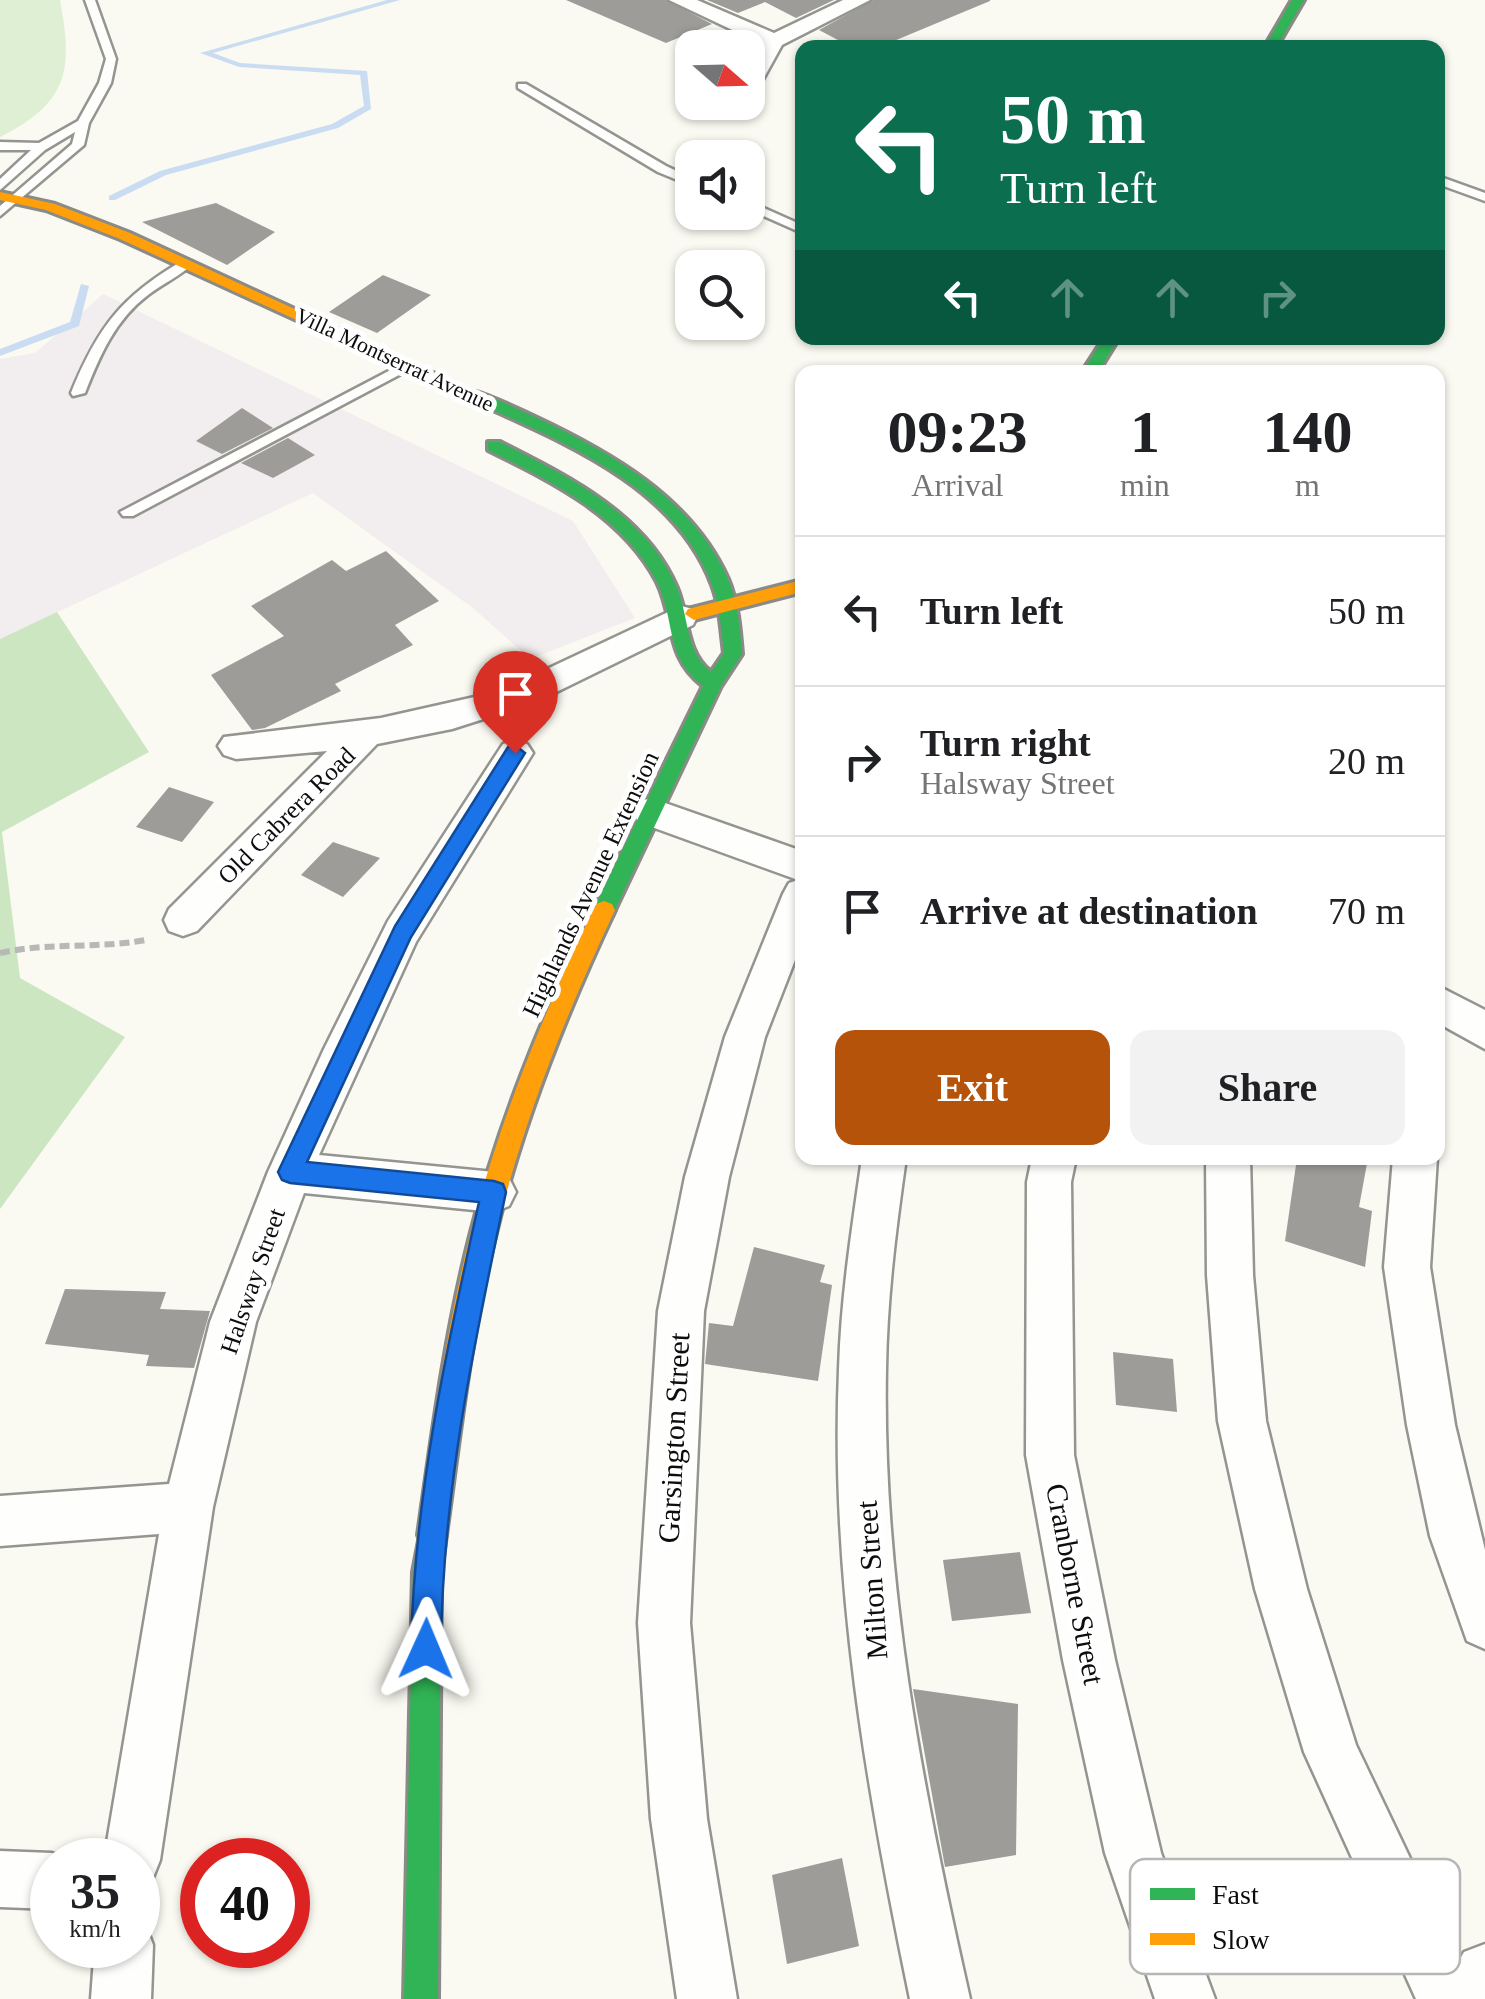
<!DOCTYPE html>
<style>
body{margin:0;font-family:"Times New Roman",serif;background:#f2f2f2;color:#202124;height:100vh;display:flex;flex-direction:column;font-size:38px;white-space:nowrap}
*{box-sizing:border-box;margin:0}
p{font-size:32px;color:#757577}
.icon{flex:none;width:55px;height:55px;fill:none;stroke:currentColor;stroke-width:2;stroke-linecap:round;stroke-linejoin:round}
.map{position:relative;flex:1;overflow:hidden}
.sheet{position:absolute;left:795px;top:365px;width:650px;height:800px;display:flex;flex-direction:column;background:#fff;border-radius:20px;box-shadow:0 2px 8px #0004}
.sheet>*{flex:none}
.guide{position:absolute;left:795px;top:40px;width:650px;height:305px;border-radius:20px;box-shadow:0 2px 8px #0004;background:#0b6e4f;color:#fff;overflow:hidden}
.needle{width:65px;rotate:110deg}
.buttons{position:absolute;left:675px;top:30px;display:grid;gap:20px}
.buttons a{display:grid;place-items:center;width:90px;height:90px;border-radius:20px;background:#fff;box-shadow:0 2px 8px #0004;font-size:50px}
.speed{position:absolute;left:30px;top:1838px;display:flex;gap:20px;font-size:50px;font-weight:700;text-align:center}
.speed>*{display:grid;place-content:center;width:130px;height:130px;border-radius:50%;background:#fff;box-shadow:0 2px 8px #0004;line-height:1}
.speed small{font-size:25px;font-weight:400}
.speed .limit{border:15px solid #d22;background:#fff;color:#111}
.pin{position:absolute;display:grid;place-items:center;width:85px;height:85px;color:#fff;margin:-102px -42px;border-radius:50% 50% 50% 0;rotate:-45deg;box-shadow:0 0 10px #0007}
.pin .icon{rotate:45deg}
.me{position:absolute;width:110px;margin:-55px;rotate:1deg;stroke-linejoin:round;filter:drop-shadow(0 0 8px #0008)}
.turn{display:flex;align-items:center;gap:35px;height:210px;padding:0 40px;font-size:45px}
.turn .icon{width:130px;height:130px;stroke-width:2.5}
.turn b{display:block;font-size:70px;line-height:85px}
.lanes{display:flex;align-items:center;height:95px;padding:0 40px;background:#0003;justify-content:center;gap:50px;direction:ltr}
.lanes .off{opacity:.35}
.eta{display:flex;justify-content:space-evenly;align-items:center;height:170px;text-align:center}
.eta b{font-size:60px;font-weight:800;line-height:70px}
.cta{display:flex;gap:20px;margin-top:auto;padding:20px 40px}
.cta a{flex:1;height:115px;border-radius:20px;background:#b45309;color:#fff;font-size:40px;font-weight:800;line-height:115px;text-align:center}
.cta a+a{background:#f2f2f2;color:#202124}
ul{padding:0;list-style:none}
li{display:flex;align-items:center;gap:30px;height:150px;padding:0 40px;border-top:2px solid #e0e0e0}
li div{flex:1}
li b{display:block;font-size:38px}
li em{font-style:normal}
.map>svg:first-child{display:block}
.industrial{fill:#f2edee}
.green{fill:#deefd3}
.forest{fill:#cde6c2}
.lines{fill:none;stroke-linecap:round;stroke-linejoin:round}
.stream{fill:#cadcf2;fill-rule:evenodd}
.building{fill:#9d9c98}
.lane-casing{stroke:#949490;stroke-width:5}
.street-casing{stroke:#949490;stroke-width:5}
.fast-casing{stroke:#8a8a87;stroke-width:6}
.slow-casing{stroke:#8a8a87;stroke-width:6}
.path{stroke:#b8b8b6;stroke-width:6;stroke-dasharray:10 5;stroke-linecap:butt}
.lane{fill:#fefefd;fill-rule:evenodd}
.street{fill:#fefefd;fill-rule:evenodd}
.fast{fill:#30b455;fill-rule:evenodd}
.slow{fill:#ff9f0a;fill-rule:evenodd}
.route{fill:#1a73e8;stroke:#114b97;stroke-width:2.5}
.labels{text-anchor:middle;stroke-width:10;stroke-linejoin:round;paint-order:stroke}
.far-street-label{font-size:22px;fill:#0d0d0d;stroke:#fff}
.street-label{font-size:25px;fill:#0d0d0d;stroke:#fff}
.near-street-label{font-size:30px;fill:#0d0d0d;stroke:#fff}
.key{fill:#fff;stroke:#b6b6b6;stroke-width:2.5}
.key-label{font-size:28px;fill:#0d0d0d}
</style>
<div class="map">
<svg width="1485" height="1999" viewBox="0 0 1485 1999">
<rect width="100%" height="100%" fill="#fafaf2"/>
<path class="industrial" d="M103,294L573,521L635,618L530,659L473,608L313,493L0,639V359L35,353Z"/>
<path class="green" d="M0,0H60C73,70 69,102 0,137Z"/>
<path class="forest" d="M57,612L149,752L2,832L20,978L125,1037L0,1209V639Z"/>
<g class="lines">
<path class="stream" d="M387,0H400L213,53L240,63L367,71L371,109L338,128L166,175L115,200H109V196L160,171L332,124L364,106L360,75L239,67L200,53Z
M81,284L89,286L79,326L0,356V349L70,322Z"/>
</g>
<path class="building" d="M566,0H666L712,24L666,43Z
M707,0H834L796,18L765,2L738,13Z
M873,0H990V1L877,48H853L819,30Z
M216,203L275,232L227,265L142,222Z
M383,275L431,295L377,333L329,312Z
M242,408L273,428L222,454L196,441Z
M288,438L315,455L273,478L241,463Z
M386,551L439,601L395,625L413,645L335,684L341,691L265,728L252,730L211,675L284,636L251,606L332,560L346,571Z
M169,787L214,802L182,842L136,827Z
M333,842L380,858L343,897L301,875Z
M1297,1158H1368L1359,1207L1372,1211L1365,1267L1285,1241Z
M754,1247L825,1265L820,1282L832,1285L818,1381L705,1364L709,1323L733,1326Z
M65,1289L166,1292L160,1309L210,1311L194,1368L146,1366L149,1355L45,1344Z
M1113,1352L1173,1359L1177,1412L1116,1405Z
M1020,1552L1031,1613L952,1621L943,1560Z
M913,1689L1018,1704L1016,1855L945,1867Z
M842,1858L859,1946L787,1964L772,1875Z"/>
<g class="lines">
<defs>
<path id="lane" d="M85,0H95L116,59L111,83L89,123L84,145L0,216V206L72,144L75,132L45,150L0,190V179L31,150H0V142L39,143L78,121L99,83L106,59Z
M518,84H526L666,166L692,178V186L658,172L518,88Z
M1438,176L1485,193V201L1438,184Z
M748,201L802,225V233L748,209Z
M182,261L193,264C180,276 162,284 148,295C115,320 100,355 85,393L73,396L71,393C98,327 121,297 182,261Z
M404,363L416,366L133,516H123L120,512Z"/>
<path id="street" d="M669,0H697L774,33L843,0H870L782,45L761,83H748V68L762,44Z
M681,606L693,609L697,617L693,625L534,703L452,729L377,744L197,931L183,936L169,931L164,920L169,909L327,751L236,759L224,755L218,746L224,737L381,718L479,696L530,677Z
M515,740L527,744L533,753L416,942L319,1155L494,1172L509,1178L516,1192L509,1206L494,1212L304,1193L256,1322L213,1507L160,1860L152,1880L138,1886V1860H104L159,1534L0,1546V1496L169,1484L210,1322L268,1172L324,1049L388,921L503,744Z
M651,798L802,851V942L765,1037L729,1177L704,1311L690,1623L707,1819L737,1999H677L651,1819L638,1623L658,1311L685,1177L725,1037L783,894L789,883L798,880L638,822L633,812L638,802Z
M1438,986L1485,1010V1049L1438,1023Z
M862,1158H906C896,1228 887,1298 886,1369C882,1582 923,1792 970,1999H910C867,1792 830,1581 839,1369C841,1298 852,1228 862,1158Z
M1032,1158H1076L1071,1182L1074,1455L1115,1660L1161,1853L1215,1999H1155L1105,1853L1063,1660L1026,1455L1027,1182Z
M1206,1158H1250L1253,1275L1266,1421L1307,1589L1356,1745L1459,1961L1464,1952L1485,1944V1999H1416L1304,1752L1255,1589L1218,1421L1207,1275Z
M1393,1158H1437L1430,1267L1455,1425L1485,1550V1649L1467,1641L1430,1536L1407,1425L1384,1267Z
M0,1851L52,1853L70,1860H52V1909L0,1907Z
M138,1922L145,1924L153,1945L151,1999H91L95,1945H138Z"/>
<path id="fast" d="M1292,0H1304L1276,48H1264Z
M1104,338H1119L1098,372H1082Z
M477,392C496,398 515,408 533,416C610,452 692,498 728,579C738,603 740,629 742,654L721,686L612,916H596L593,910L703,686C664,656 676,621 657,582C623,516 551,481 488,450V442H500C567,476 646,514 677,588C689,616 685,652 711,672L724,653C721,630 720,606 712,585C675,485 560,441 471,400L469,397Z
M432,1521L442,1525L446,1535L441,1572L438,1999H404L413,1572L422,1525Z"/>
<path id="slow" d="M0,192L55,204L130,233L485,397L471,400L120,239L46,210L0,200Z
M802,580V592L694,620L685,614L688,609Z
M604,901L612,904L615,910C566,1014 523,1121 496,1233C471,1332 460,1434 446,1535L442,1545L432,1549L422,1545L418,1535C432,1435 445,1334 470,1236C498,1123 543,1015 593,910L596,904Z"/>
</defs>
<use href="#lane" class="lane-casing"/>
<use href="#street" class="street-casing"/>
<use href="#fast" class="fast-casing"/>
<use href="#slow" class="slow-casing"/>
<path class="path" d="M0,953C49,942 97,949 146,940"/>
<use href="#lane" class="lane"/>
<use href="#street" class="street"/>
<use href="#fast" class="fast"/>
<use href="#slow" class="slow"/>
</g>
<path class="route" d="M515,745L525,753L411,937L307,1162L494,1181L503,1184L506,1192C474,1343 442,1494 441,1649L437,1660L426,1664L415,1660L411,1649C414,1498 446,1350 479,1202L290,1183L282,1180L278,1172L395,926L508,747Z"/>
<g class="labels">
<g class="far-street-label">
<text transform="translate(395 359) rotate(25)" y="8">Villa Montserrat Avenue</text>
</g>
<g class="street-label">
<text transform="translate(286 815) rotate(-45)" y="9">Old Cabrera Road</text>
<text transform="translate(590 884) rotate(-65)" y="9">Highlands Avenue Extension</text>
<text transform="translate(252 1281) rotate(-71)" y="9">Halsway Street</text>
</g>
<g class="near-street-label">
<text transform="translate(674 1438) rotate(-87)" y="10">Garsington Street</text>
<text transform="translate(872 1580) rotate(-94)" y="10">Milton Street</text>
<text transform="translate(1075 1584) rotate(79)" y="10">Cranborne Street</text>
</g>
</g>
<rect x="1130" y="1859" width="330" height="115" rx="15" class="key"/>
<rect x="1150" y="1888" width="45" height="12" fill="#30b455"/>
<rect x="1150" y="1933" width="45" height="12" fill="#ff9f0a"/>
<g class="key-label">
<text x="1212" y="1904">Fast</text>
<text x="1212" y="1949">Slow</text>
</g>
</svg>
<div class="buttons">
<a><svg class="needle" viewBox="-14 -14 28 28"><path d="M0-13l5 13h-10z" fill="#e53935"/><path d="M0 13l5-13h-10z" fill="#757577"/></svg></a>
<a><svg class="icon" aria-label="sound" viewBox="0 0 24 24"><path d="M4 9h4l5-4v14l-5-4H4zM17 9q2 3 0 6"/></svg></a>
<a><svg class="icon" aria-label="search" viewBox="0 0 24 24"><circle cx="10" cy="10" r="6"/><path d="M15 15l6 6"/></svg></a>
</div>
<div class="speed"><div>35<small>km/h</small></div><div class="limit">40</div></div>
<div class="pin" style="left:515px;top:753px;background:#d93025"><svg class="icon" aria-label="arrive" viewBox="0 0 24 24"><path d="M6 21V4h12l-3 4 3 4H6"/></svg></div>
<svg class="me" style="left:426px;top:1649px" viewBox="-20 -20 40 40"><path d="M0-17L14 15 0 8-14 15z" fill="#1a73e8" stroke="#fff" stroke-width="4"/></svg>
<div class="guide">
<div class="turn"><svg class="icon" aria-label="left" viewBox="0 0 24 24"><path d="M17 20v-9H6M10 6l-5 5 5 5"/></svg><div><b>50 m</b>Turn left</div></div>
<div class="lanes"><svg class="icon" aria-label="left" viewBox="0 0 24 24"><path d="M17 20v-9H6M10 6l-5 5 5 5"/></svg><svg class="icon off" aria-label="ahead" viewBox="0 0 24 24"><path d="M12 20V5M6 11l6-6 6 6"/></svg><svg class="icon off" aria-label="ahead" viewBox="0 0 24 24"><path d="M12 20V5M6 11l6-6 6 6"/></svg><svg class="icon off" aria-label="right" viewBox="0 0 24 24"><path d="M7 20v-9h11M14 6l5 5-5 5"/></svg></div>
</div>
<section class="sheet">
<div class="eta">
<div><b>09:23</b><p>Arrival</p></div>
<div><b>1</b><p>min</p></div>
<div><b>140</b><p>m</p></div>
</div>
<ul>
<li><svg class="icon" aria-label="left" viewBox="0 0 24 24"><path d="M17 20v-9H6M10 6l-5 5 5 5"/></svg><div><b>Turn left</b></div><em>50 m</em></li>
<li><svg class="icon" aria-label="right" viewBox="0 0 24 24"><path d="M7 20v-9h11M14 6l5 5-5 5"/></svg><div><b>Turn right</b><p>Halsway Street</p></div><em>20 m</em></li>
<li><svg class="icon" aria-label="arrive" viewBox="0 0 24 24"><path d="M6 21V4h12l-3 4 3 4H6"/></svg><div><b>Arrive at destination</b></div><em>70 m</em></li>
</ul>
<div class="cta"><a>Exit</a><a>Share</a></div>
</section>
</div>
